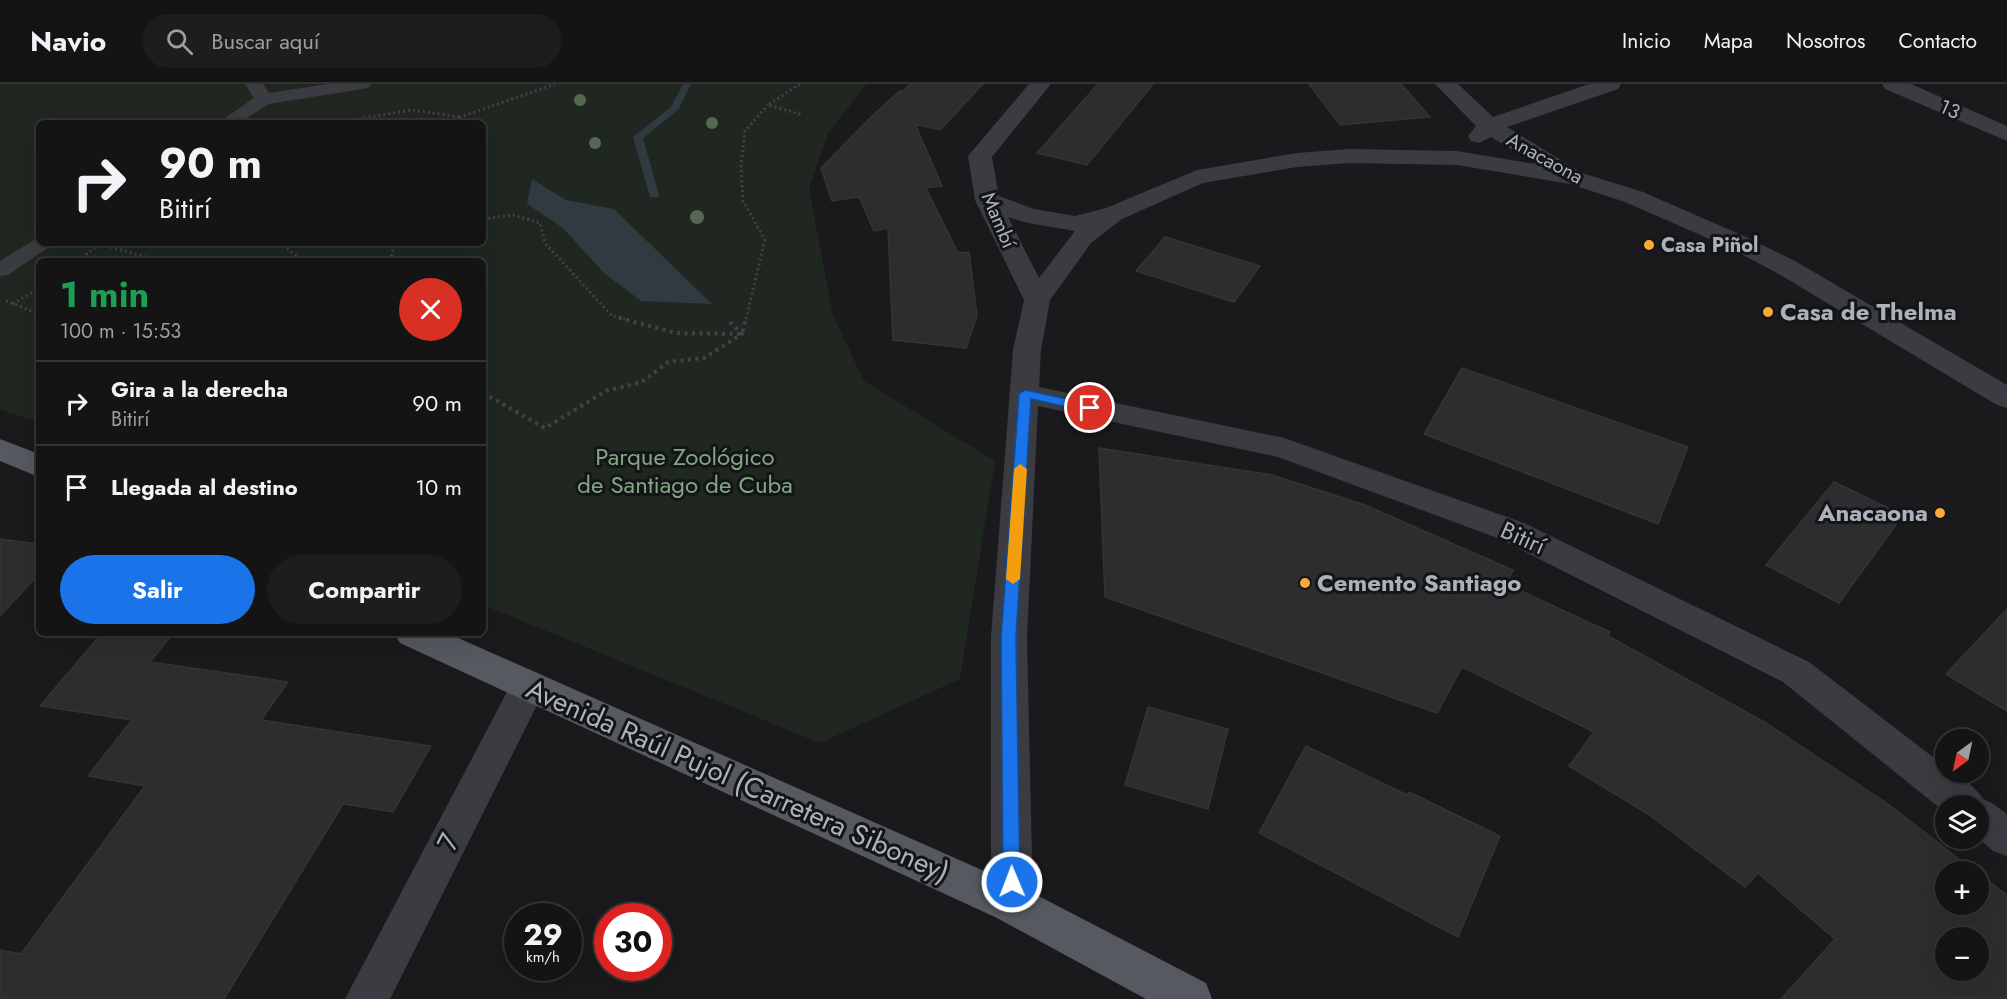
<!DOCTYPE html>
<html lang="es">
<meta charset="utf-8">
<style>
body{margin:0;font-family:Jost,sans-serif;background:#1d1d1e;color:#f1f3f6;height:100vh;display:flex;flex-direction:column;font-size:22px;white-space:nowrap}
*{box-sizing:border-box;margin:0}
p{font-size:20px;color:#9d9ea0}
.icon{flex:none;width:33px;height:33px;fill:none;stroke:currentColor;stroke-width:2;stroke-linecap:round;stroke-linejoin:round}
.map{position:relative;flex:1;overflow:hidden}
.drawer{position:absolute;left:36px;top:174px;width:450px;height:378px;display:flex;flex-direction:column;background:#141415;border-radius:9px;box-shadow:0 6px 24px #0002,0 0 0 2px #333334}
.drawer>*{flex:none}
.top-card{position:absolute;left:36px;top:36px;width:450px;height:126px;border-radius:9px;box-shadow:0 6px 24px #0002,0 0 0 2px #333334;background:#141415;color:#f1f3f6;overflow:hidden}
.needle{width:39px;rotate:213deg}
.controls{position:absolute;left:1935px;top:645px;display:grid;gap:12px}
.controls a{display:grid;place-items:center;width:54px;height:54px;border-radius:50%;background:#141415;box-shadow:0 6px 24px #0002,0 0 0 2px #333334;font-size:30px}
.speed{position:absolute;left:504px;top:819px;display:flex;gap:12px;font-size:30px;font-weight:700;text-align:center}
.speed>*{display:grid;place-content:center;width:78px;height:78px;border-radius:50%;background:#141415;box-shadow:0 6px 24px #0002,0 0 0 2px #333334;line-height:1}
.speed small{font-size:15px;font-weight:400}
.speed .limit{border:9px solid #d22;background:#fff;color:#111}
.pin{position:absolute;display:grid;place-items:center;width:51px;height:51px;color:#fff;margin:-26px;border:3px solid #fff;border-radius:50%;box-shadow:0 2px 6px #0007}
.me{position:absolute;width:66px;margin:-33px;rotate:359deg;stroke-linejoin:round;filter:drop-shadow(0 0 4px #0008)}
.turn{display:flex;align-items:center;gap:21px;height:126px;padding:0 24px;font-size:27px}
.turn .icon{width:78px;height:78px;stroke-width:2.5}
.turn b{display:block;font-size:42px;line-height:51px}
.round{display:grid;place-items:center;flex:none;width:63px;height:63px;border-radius:32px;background:#1d1d1e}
.head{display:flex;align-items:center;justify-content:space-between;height:102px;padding:0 24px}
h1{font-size:36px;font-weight:700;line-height:45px;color:#1e9e55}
.primary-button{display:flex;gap:12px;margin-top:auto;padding:12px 24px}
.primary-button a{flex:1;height:69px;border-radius:36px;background:#1a73e8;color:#fff;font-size:24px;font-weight:700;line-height:69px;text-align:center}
.primary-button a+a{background:#1d1d1e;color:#f1f3f6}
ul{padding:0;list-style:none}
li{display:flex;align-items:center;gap:18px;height:84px;padding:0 24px;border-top:2px solid #333334}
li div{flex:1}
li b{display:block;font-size:22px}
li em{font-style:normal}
header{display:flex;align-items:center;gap:36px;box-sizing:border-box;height:84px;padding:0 30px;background:#141415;border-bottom:2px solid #333334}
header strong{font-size:28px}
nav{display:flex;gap:33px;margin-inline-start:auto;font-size:21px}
.search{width:420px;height:54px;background:#1d1d1e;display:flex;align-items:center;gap:15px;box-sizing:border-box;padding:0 21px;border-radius:33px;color:#9d9ea0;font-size:22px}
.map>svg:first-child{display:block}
.green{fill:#1f2720;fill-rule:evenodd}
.water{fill:#2f3a41}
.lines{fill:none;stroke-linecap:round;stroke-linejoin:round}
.stream{fill:#2f3a41;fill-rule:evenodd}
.building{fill:#2d2d30;stroke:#333438;stroke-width:1.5;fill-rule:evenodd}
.path-far1{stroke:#404348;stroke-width:3;stroke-dasharray:2 3;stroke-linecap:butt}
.path{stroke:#404348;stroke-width:4;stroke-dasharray:3 4.5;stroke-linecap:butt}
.lane{fill:#3a3c41;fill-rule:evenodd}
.street{fill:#3a3c41;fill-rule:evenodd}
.primary{fill:#565960;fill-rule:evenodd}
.tree{fill:#546854}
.route{fill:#1a73e8;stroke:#114b97;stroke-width:1.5}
.slow{fill:#f59e0b}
.poi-dot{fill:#f9a935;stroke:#141517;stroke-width:2}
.labels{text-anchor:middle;stroke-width:6;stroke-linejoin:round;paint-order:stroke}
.far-street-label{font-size:20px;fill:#acb2bc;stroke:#141517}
.far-poi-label{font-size:20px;font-weight:bold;fill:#acb2bc;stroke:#141517;text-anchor:start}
.poi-label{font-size:24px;font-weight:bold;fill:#acb2bc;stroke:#141517;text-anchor:start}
.park-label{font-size:24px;fill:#83a782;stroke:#141517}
.street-label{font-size:24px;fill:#acb2bc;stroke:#141517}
.near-street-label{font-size:28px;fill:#acb2bc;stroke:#141517}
</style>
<header>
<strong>Navio</strong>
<div class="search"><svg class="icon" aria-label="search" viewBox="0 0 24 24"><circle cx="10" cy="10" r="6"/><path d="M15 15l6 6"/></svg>Buscar aquí</div>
<nav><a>Inicio</a><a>Mapa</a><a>Nosotros</a><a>Contacto</a></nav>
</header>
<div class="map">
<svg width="2007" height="915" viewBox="0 0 2007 915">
<rect width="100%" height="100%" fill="#1a1a1c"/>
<path class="green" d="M0,0H867L828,49L809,105L833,231L864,297L995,377L960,595L820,659L483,521V177H39V339L0,325ZM39,39H483V159H39Z"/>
<path class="water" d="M532,95L566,116L614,125L712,220L641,217L604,189L563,144L527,120Z"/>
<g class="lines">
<path class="stream" d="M683,0H691L678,26L643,54L659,111L658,113H650L633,53L671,23Z"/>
</g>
<path class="building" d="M911,0H983L940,46L915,40L942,102L926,104L958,169L969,168L977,232L966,264L893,256L888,144L874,147L859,113L832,117L821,84L874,30L900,7V9Z
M1098,0H1153L1087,81L1037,69Z
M1309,0H1401L1430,33L1340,41Z
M1165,153L1260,182L1234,218L1136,187Z
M1462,284L1688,363L1658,440L1424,350Z
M1099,364L1272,391L1365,421L1513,486L1506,500L1610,548L1608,552L1766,639L1888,720L1976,788H1946V820H1978V789L2007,811V915H1781L1835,855L1758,789L1745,803L1648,730L1569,682L1594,648L1462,583L1437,629L1105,513ZM1946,854H1978V886H1946Z
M1834,398L1903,431L1839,519L1766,481Z
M0,455L39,460V490L0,532Z
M2007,525V627L1946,590Z
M102,549H173L150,578L288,598L261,636L431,662L393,728L343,720L224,915H0V866L21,870L145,702L88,692L132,636L40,622Z
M1148,623L1228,645L1208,725L1125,701Z
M1306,662L1407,711L1409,708L1500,752L1458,853L1259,749Z"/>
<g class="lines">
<path class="path-far1" d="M800,0L768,21L803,31
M334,39L412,26L460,33
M451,39L460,33L555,0
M483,135L513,131L540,139L545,159L612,232L625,235
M96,159L160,177
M273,159L285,163L303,177
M78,177L99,160
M390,177L395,159
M6,217L39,230
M13,220L39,204
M746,235L765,156L743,117L741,82L745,47L768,21"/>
<path class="path" d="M619,234L676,249L742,250L746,234
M483,309L545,344L606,307L642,298L668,278L704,274L742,250L727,235"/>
<path class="lane" d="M245,0H263L269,9L327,0H371L368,4L362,5L269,20L239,39H218L254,14Z
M39,153V159H52L49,163L8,191L0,192V177Z"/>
<path class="street" d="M1029,0H1051L992,73L999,112L1034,125L1075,132L1106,124L1197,86L1297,69L1349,65L1457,67L1535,80L1491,53L1479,59L1471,57L1468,52L1476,42L1435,0H1458L1493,33L1589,0H1621L1618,5L1507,43L1582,89L1643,108L1746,153L1795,177L2007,301V324L1997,321L1777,189L1728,163L1625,118L1570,100L1457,81L1349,79L1297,83L1203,99L1122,135L1091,159L1050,216L1041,266L1039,303L1284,354L1524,439L1809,578L1946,683V688C1957,688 1977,704 1983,715L1992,719L2007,730V772L1993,767L1978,754V722H1946V729L1783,598L1500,455L1278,373L1038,322L1027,553L1033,820L1027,834L1012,840L997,834L991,820V553L1013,266L1024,216L975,116L968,72ZM1008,133L1028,139L1075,147L1039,194Z
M1882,0H1911L2007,42V57L1885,5Z
M529,586L542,591L547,601L390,915H345L516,591Z"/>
<path class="primary" d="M0,355L39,370V393L0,377Z
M394,549H447L1027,806L1206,899L1212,915H1146L997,834L400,559Z"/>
</g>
<g class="tree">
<circle cx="580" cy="16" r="6"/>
<circle cx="712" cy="39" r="6"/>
<circle cx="595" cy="59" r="6"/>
<circle cx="697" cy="133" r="7"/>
</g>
<path class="route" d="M1025,306L1090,320L1096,324L1090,328L1031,315L1016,553L1020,798L1018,803L1012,806L1006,803L1003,798L1001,553L1019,310Z"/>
<path class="slow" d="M1020,380L1027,385L1020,495L1013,500L1006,495L1014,385Z"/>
<g class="poi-dot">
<circle cx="1649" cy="161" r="6"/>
<circle cx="1768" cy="228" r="6"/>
<circle cx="1940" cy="429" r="6"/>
<circle cx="1305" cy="499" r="6"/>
</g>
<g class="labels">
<g class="far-street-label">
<text transform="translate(1950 25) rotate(24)" y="7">13</text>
<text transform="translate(1545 74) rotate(29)" y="7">Anacaona</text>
<text transform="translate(999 136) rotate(67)" y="7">Mambí</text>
</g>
<g class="far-poi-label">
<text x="1661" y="168">Casa Piñol</text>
</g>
<g class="poi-label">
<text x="1780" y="236">Casa de Thelma</text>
<text x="1928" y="437" text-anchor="end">Anacaona</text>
<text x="1317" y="507">Cemento Santiago</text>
</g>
<g class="park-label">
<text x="685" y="381">Parque Zoológico<tspan x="685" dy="28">de Santiago de Cuba</tspan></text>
</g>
<g class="street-label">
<text transform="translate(1523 454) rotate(24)" y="8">Bitirí</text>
</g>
<g class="near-street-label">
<text transform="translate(738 696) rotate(24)" y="10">Avenida Raúl Pujol (Carretera Siboney)</text>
<text transform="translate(448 758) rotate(-63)" y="10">7</text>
</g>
</g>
</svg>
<div class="controls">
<a><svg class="needle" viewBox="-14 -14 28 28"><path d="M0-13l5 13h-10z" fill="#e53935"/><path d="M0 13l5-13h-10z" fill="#9d9ea0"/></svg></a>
<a><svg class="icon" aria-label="layers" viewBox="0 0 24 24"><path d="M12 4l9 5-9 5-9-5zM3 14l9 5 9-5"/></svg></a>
<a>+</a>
<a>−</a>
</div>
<div class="speed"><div>29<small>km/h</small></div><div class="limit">30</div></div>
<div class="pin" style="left:1090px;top:324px;background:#d93025"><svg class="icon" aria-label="arrive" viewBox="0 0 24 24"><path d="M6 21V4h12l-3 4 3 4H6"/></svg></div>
<svg class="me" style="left:1012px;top:798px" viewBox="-20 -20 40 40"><circle r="17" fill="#1a73e8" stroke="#fff" stroke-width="3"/><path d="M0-11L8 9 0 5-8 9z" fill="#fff"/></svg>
<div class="top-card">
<div class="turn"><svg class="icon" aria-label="right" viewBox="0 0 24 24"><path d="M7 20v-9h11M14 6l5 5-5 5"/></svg><div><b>90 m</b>Bitirí</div></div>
</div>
<section class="drawer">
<div class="head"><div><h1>1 min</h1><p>100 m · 15:53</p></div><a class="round" style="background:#d93025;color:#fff"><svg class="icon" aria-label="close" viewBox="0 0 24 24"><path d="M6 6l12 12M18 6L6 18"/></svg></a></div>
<ul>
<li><svg class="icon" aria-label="right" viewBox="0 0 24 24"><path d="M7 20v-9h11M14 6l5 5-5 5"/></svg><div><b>Gira a la derecha</b><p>Bitirí</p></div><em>90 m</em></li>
<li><svg class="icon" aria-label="arrive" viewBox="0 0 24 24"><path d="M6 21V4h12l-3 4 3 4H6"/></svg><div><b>Llegada al destino</b></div><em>10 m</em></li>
</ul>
<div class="primary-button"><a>Salir</a><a>Compartir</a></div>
</section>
</div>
